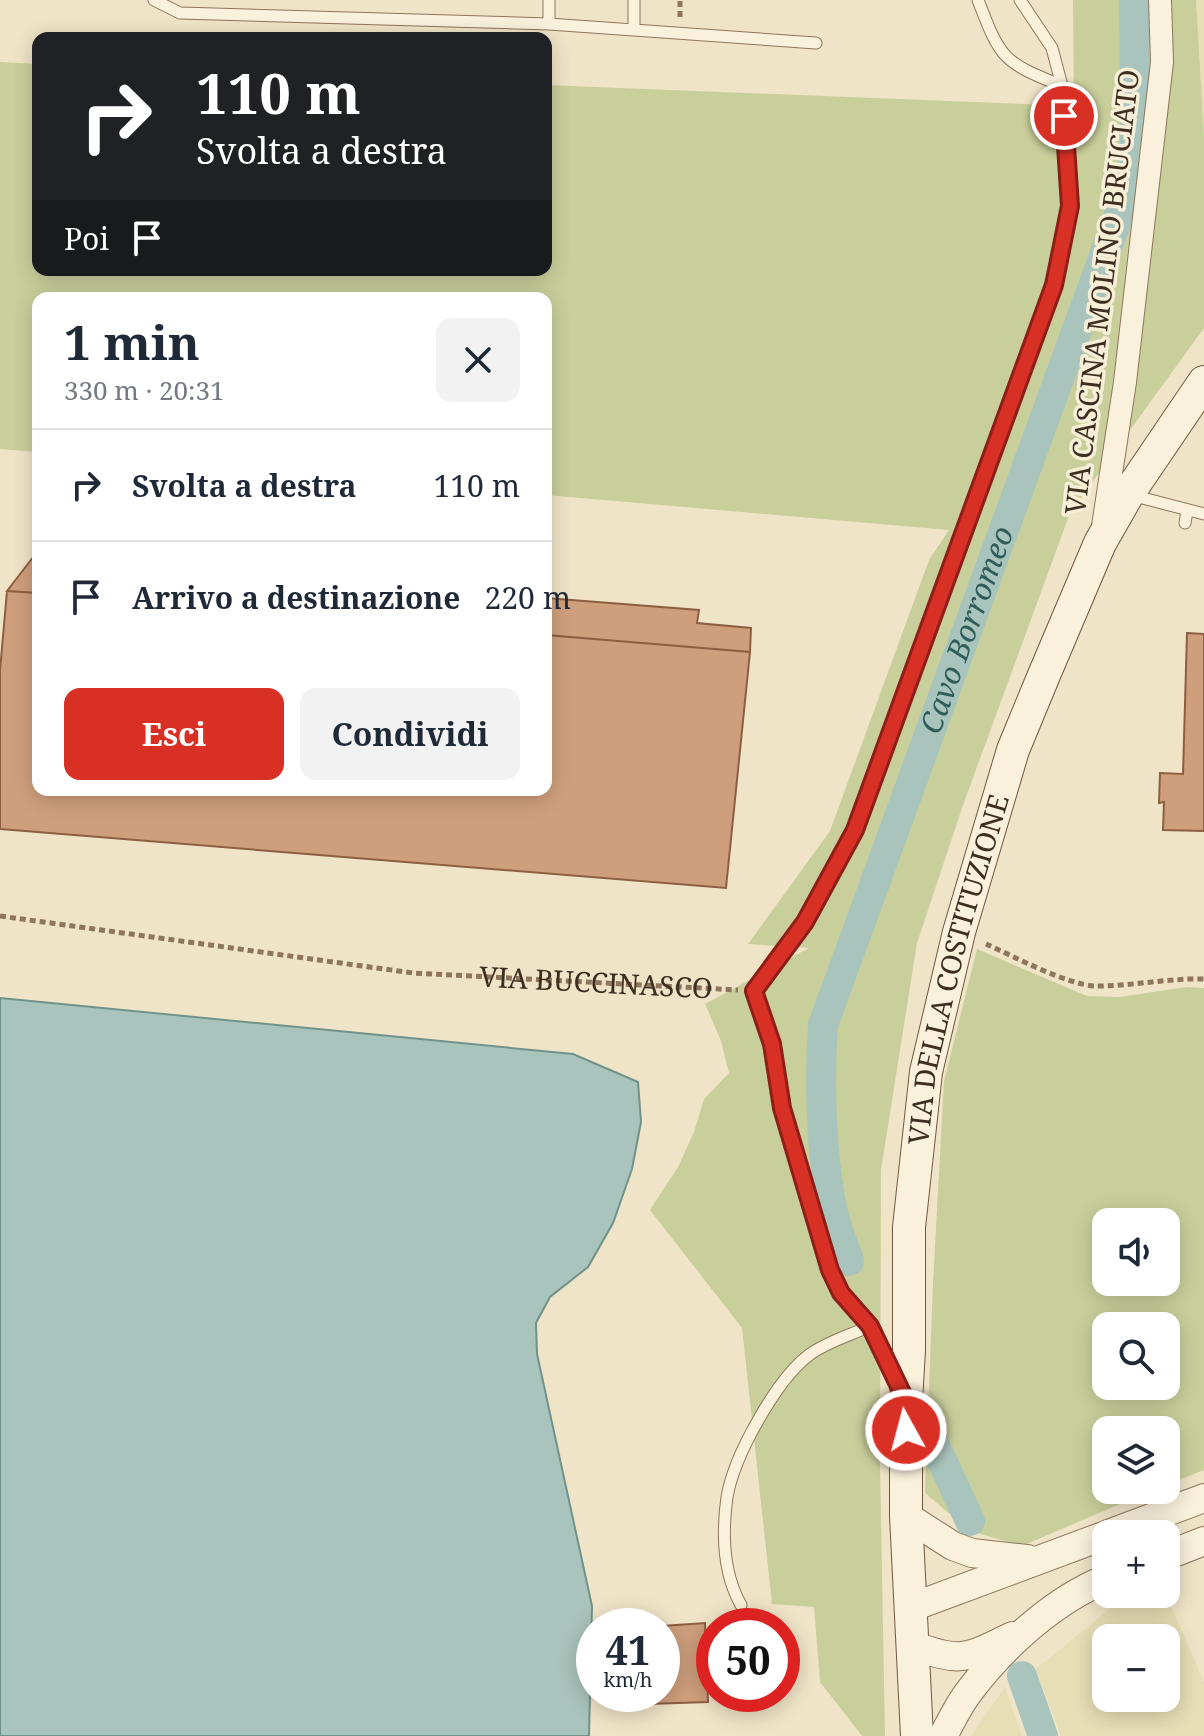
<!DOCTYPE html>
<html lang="it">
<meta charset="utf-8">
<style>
body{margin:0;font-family:"Noto Serif",serif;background:#f2f2f3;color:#1f2937;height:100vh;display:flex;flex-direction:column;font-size:30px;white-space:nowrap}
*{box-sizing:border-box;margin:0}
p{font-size:26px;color:#747a83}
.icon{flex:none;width:44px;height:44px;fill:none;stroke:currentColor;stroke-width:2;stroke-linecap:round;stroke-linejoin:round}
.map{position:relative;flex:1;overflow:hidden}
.sheet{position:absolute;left:32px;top:292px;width:520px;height:504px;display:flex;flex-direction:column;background:#fff;border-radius:16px;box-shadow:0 4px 20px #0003}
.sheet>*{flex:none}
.top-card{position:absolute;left:32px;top:32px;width:520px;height:244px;border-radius:16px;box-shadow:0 4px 20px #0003;background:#202124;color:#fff;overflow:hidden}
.buttons{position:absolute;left:1092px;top:1208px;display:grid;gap:16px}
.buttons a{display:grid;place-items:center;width:88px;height:88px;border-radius:16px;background:#fff;box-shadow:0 4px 20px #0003;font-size:40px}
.speed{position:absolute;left:576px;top:1608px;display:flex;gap:16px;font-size:40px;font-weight:700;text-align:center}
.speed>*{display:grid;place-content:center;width:104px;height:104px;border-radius:50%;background:#fff;box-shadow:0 4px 20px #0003;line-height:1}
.speed small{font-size:20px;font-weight:400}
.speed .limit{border:12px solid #d22;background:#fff;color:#111}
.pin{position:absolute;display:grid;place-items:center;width:68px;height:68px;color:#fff;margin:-34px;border:4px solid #fff;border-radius:50%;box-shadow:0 2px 8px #0007}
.me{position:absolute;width:88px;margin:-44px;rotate:353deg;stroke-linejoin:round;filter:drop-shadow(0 0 6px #0008)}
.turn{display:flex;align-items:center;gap:28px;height:168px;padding:0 32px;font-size:36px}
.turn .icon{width:104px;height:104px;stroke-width:2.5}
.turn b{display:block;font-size:56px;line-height:68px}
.then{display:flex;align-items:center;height:76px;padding:0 32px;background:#0003;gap:16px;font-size:30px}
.round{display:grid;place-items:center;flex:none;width:84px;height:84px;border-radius:16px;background:#f2f2f3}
.summary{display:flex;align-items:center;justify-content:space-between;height:136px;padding:0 32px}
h1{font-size:48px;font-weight:700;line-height:60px}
.button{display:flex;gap:16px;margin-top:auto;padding:16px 32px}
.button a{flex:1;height:92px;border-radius:16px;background:#d93025;color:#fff;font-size:32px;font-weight:700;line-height:92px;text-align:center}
.button a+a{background:#f2f2f3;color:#1f2937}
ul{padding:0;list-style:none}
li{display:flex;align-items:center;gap:24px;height:112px;padding:0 32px;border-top:2px solid #e0e1e3}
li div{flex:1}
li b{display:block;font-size:30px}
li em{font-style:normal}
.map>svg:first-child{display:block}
.farmland{fill:#e6deb5;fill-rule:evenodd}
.green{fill:#c9cf9b;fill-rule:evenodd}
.water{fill:#a9c4bc;stroke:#6f938a;stroke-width:2}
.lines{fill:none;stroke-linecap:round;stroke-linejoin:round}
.canal{stroke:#a9c4bc;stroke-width:30}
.building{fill:#cf9f7d;stroke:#8d5f41;stroke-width:2}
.service-casing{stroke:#8d765c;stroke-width:13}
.minor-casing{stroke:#8d765c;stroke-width:24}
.tertiary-casing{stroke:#8d765c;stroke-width:30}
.secondary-casing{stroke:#6f573f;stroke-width:34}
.path{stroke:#8d765c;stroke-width:5;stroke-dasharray:6 4;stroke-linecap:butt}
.service{stroke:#faf1dc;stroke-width:11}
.minor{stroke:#faf1dc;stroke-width:22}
.tertiary{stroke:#faf1dc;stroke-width:28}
.secondary{stroke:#faf1dc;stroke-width:32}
.route-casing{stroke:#8d1f18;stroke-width:20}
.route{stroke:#d93025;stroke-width:14}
.labels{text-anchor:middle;stroke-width:7;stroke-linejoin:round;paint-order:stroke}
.street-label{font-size:28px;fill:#3d2e20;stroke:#f7eed8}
.water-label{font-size:30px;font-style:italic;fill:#2f5d5a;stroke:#f7eed8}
</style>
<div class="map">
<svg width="1204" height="1736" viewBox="0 0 1204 1736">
<rect width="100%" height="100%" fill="#f0e4c8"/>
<path class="farmland" d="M1196,0H1204V136Z
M1128,1594H1166L1204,1682V1736H1061L1036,1669ZM1106,1638H1166V1698H1106Z
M1005,1687L1022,1736H971Z"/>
<path class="green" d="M1073,0H1196L1204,136V328L1070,513L962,808L917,943L881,1170L880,1462L885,1736H862L820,1682L814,1607L772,1604L742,1328L650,1210L678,1167L694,1132L704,1099L729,1073L721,1041L705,1004L809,948L748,944L830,831L929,560L949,530L546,495V298H38V452L0,449V62L38,64V270H546V85L1074,106Z
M977,949L1087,996L1119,997L1187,987L1204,988V1470L1166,1485V1430H1106V1490H1153L1022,1546L970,1531L925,1493L933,1283L944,1081ZM1106,1222H1166V1282H1106ZM1106,1326H1166V1386H1106Z"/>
<path class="water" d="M0,998L573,1054L638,1082L641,1122L632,1169L613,1223L588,1267L550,1297L536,1323L537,1354L592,1606L589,1736H0Z"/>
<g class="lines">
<g class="canal">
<path id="s1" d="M849,1261C844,1246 837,1230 833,1213C821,1157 819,1082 823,1025L1128,190L1135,144L1134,0"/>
<path d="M932,1439L970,1521"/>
<path d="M1022,1676L1043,1736"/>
</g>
</g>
<path class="building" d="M34,556H38V593L7,591Z
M7,591L38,593V790H546V635L750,652L726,888L0,829V670Z
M546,598L699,610L697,623L751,628L750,652L546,635Z
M1187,633L1204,634V831L1163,830L1164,802L1159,803L1160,773L1183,774Z
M705,1623L708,1702L648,1704V1694H662V1626Z"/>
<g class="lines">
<defs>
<path id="service" d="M154,0L180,13L549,24L816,43
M978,0C1001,60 1003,62 1062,86
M549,24V0
M634,30V0
M1131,495L1204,514
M1185,523L1187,511
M897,1382L870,1326L841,1293L830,1270L782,1111L772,1044L754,991L805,922L855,830L1054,285L1070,206L1062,86L1052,48L1020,0
M741,1605C723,1573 722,1533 727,1497C734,1456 776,1380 809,1355C826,1342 851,1335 870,1326"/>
<path id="minor" d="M1103,526L1125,382L1162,62L1160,0"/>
<path id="tertiary" d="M906,1516L953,1546L972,1553L1027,1559
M1108,1534L1204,1498
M1166,1556L1204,1541
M910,1608L1106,1535
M912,1645C964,1664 965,1658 1013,1636
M943,1736C951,1722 958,1706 968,1693C1002,1647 1054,1600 1106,1579"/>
<g id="secondary">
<path id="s3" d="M917,1736L906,1516V1401L909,1350V1227L926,1072L959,932L1013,750L1044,675L1100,543L1128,494L1204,382"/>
</g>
</defs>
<use href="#service" class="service-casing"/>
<use href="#minor" class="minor-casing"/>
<use href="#tertiary" class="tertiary-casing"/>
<use href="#secondary" class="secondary-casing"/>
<g class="path">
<path d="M680,17V0"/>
<path id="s2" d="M0,916L413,973L738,990"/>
<path d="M986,944C1013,956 1069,986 1097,986C1133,986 1168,978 1204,979"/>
</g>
<use href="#service" class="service"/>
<use href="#minor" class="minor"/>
<use href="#tertiary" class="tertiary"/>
<use href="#secondary" class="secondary"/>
</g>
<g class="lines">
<defs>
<path id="route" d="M906,1430V1401L870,1326L841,1293L830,1270L782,1108L772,1044L754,991L805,922L855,830L1054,285L1070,206L1064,116"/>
</defs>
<use href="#route" class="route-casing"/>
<use href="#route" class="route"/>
</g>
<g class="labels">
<g class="street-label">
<text transform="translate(1102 292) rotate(-83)" y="10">VIA CASCINA MOLINO BRUCIATO</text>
<text dy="10" stroke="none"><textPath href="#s3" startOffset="772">VIA DELLA COSTITUZIONE</textPath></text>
<text dy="10" stroke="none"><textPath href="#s2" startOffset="600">VIA BUCCINASCO</textPath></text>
</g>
<g class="water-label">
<text dy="10" stroke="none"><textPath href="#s1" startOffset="660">Cavo Borromeo</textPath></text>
</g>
</g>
</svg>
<div class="buttons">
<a><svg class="icon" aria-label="sound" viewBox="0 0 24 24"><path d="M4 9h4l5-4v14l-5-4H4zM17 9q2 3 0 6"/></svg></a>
<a><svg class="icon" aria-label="search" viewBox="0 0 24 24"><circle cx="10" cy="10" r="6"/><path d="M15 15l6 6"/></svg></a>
<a><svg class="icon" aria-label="layers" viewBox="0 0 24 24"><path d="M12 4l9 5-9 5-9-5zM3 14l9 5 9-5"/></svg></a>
<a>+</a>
<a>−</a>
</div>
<div class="speed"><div>41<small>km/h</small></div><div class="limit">50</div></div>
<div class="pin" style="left:1064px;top:116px;background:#d93025"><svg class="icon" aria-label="arrive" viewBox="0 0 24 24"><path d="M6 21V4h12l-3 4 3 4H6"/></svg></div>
<svg class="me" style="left:906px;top:1430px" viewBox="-20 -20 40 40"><circle r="17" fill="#d93025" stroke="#fff" stroke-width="3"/><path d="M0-11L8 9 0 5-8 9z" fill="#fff"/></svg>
<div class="top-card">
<div class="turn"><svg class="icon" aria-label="right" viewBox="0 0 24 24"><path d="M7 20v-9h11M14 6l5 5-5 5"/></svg><div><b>110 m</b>Svolta a destra</div></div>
<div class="then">Poi<svg class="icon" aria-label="arrive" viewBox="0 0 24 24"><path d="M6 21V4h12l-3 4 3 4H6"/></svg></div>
</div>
<section class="sheet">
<div class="summary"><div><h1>1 min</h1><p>330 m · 20:31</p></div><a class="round"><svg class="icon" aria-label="close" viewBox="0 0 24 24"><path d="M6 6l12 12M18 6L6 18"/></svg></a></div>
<ul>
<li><svg class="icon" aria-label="right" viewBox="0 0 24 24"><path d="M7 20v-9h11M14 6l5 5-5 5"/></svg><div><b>Svolta a destra</b></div><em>110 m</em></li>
<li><svg class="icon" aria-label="arrive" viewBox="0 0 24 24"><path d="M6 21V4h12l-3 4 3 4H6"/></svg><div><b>Arrivo a destinazione</b></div><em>220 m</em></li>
</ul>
<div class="button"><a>Esci</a><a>Condividi</a></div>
</section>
</div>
